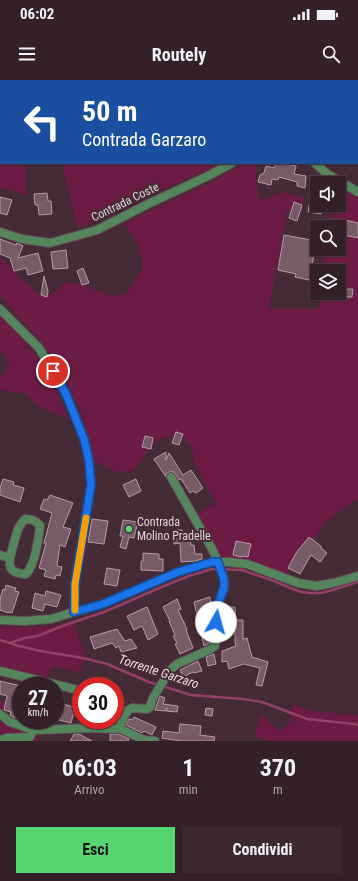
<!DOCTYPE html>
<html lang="it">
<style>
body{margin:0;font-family:"Roboto Condensed",sans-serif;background:#3b2830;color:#f1f3f6;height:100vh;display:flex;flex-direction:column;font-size:15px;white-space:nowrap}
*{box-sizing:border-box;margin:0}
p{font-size:13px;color:#a9a3a8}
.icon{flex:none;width:22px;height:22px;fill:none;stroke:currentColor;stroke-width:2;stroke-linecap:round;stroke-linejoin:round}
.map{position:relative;height:661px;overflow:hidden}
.drawer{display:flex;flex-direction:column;background:#332028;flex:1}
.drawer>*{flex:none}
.top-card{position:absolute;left:0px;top:0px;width:358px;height:84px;box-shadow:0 1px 3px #0004,0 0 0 1px #4e3e45;background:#1a4fa0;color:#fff;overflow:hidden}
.buttons{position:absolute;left:310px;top:96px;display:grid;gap:8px}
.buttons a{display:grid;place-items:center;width:36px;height:36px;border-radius:0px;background:#332028;box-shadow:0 1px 3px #0004,0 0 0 1px #4e3e45;font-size:20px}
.speed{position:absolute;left:12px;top:597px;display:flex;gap:8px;font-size:20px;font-weight:700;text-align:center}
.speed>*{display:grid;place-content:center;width:52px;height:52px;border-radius:50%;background:#332028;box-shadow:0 1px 3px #0004,0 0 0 1px #4e3e45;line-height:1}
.speed small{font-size:10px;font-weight:400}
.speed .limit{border:6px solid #d22;background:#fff;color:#111}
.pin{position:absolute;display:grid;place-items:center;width:34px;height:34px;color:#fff;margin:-17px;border:2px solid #fff;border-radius:50%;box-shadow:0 1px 4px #0007}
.me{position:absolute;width:44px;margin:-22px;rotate:7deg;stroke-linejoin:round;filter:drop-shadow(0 0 3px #0008)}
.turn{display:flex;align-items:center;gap:14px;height:84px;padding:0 16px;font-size:18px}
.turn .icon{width:52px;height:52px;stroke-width:2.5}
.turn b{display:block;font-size:28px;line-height:34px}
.eta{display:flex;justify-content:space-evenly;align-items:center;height:68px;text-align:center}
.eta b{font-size:24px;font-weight:700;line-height:28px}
.cta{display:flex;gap:8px;margin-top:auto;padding:8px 16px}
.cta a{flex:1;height:46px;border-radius:0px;background:#56d671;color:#111;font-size:16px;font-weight:700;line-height:46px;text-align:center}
.cta a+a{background:#3b2830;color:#f1f3f6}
.status{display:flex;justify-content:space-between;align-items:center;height:28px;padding:0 20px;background:#332028;direction:ltr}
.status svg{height:11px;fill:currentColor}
header{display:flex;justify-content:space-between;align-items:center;height:52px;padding:0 16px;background:#332028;font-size:18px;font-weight:700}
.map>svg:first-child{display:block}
.green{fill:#6c1c44}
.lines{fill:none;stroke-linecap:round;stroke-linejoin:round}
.stream{stroke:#943f66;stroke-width:2.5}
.building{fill:#775b66;stroke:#b899a5}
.street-casing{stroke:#604952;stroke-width:10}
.street{stroke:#55855c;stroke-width:8}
.route-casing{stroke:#114b97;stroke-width:10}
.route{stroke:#1a73e8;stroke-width:7}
.slow{stroke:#f59e0b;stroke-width:7}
.poi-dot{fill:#56d671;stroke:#442b35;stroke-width:1.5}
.labels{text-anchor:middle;stroke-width:4;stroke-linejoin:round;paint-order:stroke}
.street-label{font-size:12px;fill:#e1d0d6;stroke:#442b35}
.poi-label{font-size:12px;fill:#e1d0d6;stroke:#442b35;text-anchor:start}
.water-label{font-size:13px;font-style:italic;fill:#f1d8e1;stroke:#442b35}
</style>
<div class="status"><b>06:02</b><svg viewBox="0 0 49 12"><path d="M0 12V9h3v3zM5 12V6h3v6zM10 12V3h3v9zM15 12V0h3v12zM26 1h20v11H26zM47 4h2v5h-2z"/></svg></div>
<header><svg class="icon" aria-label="menu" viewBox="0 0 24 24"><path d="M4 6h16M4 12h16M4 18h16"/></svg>Routely<svg class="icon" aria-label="search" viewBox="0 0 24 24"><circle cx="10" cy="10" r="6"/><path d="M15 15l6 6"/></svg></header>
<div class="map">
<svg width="358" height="661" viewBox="0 0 358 661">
<rect width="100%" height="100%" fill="#442b35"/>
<path class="green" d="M0,0H139L140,1H1V83H25L27,115L0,108Z
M62,83H217V85L208,90L156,113L111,136L78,148Z
M244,83H256V94L259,120L285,112L304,118L299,130L287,131L269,229H318L320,213H339V191H322L325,169H339V147H327L333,125H339V106L358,117V421L353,422L326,442L322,444L324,446L301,474L286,495L244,479L213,477L198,433L217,423L208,411L194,381L192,368L181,354L160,359L149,369L133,391L117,392L102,384L94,382L84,343L80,331L59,286L38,258L0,216V179L4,180L18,196L39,214L54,213L65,202L80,204L112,216L127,213L142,190V178L137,163L128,151L125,143L161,125L214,101Z
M0,235L29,266L47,292L69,339L45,329L37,325L24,313H15L0,310C0,296 0,295 10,285L0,270Z
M76,544L78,557L84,571L86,572L80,592L65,590L53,586L42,606H35L0,596V546L32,547Z
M0,621L7,623L1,639L18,642L38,657L39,661H0Z
M293,624L312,631L358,635V661H268L255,656L261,634L279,651L285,647L291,641V634Z"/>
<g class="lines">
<path class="stream" d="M0,560L19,566L40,571L83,578L107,584L149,602L191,615L243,619L262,622L307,639L354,644L358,645
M10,563L25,558L38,556L65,545L104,532L171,503L189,496L212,489L242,490L274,501L293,509L302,512L311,513H321L336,509L358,502"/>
</g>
<path class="building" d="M276,83H284L296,86L294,94L306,96L305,108L297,106V102L279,97L278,100L272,99L271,105L258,102L260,95L264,93L266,86L274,88Z
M47,113L48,121H51L52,134L39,135L38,125H35L34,114Z
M311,114L317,115V125H323L321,134L308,132Z
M0,117L12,120L7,135L0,133Z
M294,122L302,125L297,141L289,138Z
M345,140L358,143V158L339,154L341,145L343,146Z
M284,155L317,161L309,200L295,197L296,194L278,190Z
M0,159L16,165L17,163L23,166L18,178L38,173L43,191L28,195L26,188L14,191L10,178L0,174Z
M66,170L68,188L53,189L51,172Z
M83,188L89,203L82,205L77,191Z
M44,196L48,211L47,217L41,215Z
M339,196L345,209H353L352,217H339Z
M176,352L183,354L179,365L172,363Z
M145,356L153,358L151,369L142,367Z
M166,372V380L169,373L183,395L191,390L203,408L196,413L193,411L190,413L181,399L179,400L174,392H169L166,394V397L154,379Z
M3,399L14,402L13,405L24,408L20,422L0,415V408Z
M136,399L141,411L129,417L123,405Z
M50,415L73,423L63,447L71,449L65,467L60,465L57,486L62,487L60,496L56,495L55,499L44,496L46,490L39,488L46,463H44L52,433L40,429L44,419L47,420Z
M92,439L108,441L104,464L88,462Z
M123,440L138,442L134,458L129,457L126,469L120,467L123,456H120Z
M173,450H182L183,457H190L191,465H194L195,474H202V479L195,481L181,482L180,463L174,464Z
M309,457L321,466V468L327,473L320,482L311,475L300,494L288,488L296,473Z
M236,461L251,464L248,477L241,476V477L233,475Z
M143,473L159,474V479H163V491L141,490V481H143Z
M107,488L120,490L117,506L104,504Z
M6,505L16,508L15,511L19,512L12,533L9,532L8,533L0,530V519L3,509L5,510Z
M46,511L61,515L57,527L45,524L43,531L32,528L35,513L45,516Z
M210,517L211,526L204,528L210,558V563L204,566L194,522Z
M177,519L181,529L178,530L187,549L186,550L193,568L180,574L175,564L177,563L173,556L175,555L169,541H170L163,527Z
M147,527L158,554L148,560L142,546L134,550L127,536Z
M223,527H235L236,540H243V559L247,558L252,577L268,582L262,606L256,605L260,588L244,584L229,589L227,581L222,582V571L236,566L235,562V544H221V537Z
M117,549L125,561L131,559L137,568L121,572L119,566L116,568L112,563L94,569L90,557Z
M214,574L216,584L208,586L206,577Z
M198,581L202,591L194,593L193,592L183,597L180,590Z
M0,601L21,606V640L13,637L10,635L11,632L4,630L7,616L0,614Z
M79,608H81V636L73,635L71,643L55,639V622L74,627L76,614L79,611Z
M160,616L165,618L163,624L178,626L177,632L166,631L167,628L165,631L155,630Z
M206,628L213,629L212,636L205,635Z
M134,637L156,647L152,655L144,651L142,653L126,645L129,639L132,640Z
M180,644L201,646L200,655L215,657L214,661H180L162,658L163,651L179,653Z
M74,654H79L92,661H70Z
M110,654H118L129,659L128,661H110Z"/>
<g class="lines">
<defs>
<path id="street" d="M315,83L326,93L358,112
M0,152L22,159L50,163L97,150L148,124L208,96L232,83
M0,229L39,268L66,314L84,359L89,381L91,405L75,504L74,532
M25,439L33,440L40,445C39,458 35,485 26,494C20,494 12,493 10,486C8,480 16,456 18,449C20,445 22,442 25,439Z
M0,475L10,478
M0,540L24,541L51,539L74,532L103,524L178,492L212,482H228L247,484L298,503L316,506L333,503L358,496
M0,591L74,609
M0,634L10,642L33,650L94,648L114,649L119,648L127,631L132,628L147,629L150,627L153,618L170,590L177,584L209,570L215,566C217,555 214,543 216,532C217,523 222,516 224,508C226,497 217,480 212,469L171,397
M119,648L144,660L155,661
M0,660L7,658L30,657L33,650"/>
</defs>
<use href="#street" class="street-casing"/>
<use href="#street" class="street"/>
</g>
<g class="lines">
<defs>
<path id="route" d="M53,291L66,314L84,359L89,381L91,405L75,504L74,532L103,524L178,492L212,482H218L224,500V508L215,532L216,542"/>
</defs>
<use href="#route" class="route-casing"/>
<use href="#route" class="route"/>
<path class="slow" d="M75,530V504L86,438"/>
</g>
<circle class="poi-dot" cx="129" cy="449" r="4"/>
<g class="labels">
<g class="street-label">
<text transform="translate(125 122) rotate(-26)" y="4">Contrada Coste</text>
</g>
<g class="poi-label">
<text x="137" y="446">Contrada<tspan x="137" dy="14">Molino Pradelle</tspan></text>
</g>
<g class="water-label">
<text transform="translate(159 591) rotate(18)" y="5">Torrente Garzaro</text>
</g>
</g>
</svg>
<div class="buttons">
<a><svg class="icon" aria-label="sound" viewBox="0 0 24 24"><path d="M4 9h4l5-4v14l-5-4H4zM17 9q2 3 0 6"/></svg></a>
<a><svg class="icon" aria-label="search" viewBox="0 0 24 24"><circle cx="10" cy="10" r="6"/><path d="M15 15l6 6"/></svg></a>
<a><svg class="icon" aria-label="layers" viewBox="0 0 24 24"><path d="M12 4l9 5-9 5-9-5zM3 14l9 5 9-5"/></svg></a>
</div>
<div class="speed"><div>27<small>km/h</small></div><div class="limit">30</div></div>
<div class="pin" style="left:53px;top:291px;background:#d93025"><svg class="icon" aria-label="arrive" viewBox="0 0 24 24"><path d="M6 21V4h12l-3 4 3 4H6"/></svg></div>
<svg class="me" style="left:216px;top:542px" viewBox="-20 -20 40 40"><circle r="19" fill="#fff"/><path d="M0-13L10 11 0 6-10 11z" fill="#1a73e8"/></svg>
<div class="top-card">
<div class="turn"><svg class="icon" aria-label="left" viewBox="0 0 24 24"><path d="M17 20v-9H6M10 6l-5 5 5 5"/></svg><div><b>50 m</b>Contrada Garzaro</div></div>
</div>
</div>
<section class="drawer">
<div class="eta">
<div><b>06:03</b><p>Arrivo</p></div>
<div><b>1</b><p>min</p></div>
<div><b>370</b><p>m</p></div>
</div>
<div class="cta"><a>Esci</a><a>Condividi</a></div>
</section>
